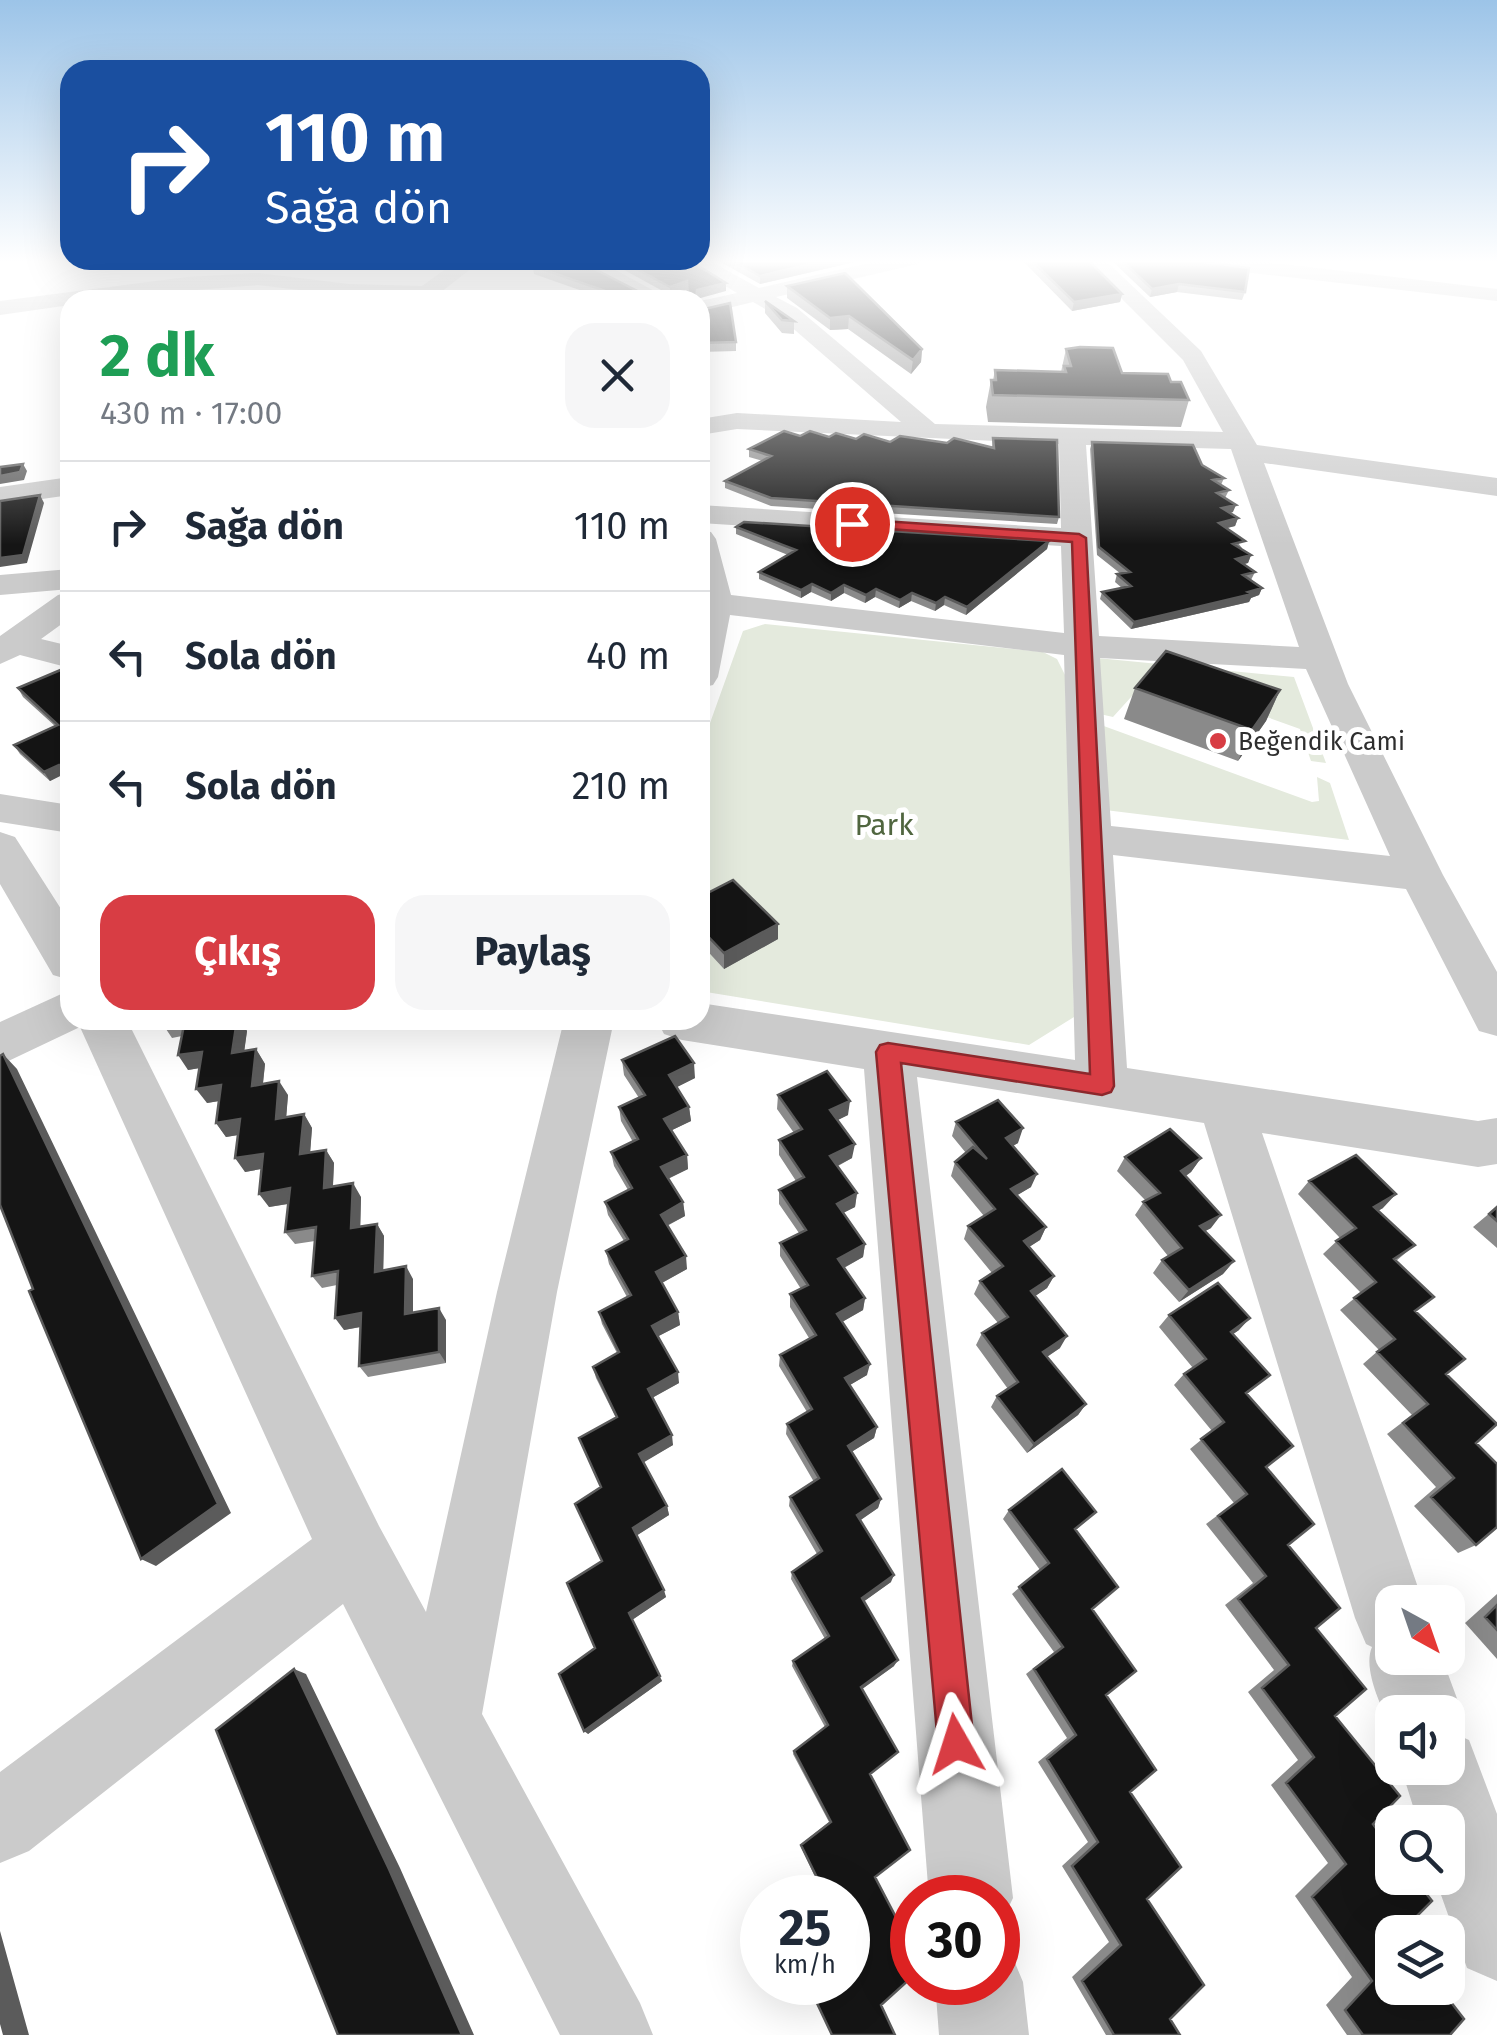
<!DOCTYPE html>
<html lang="tr">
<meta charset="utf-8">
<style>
body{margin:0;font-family:"Fira Sans",sans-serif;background:#f6f6f7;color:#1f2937;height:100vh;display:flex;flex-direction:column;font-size:38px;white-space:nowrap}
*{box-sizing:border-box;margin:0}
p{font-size:32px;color:#747a83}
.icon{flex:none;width:55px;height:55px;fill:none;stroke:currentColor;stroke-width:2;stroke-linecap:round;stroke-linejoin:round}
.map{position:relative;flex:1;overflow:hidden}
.details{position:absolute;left:60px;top:290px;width:650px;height:740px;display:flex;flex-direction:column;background:#fff;border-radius:30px;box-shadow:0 10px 40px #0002}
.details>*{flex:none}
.guide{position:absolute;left:60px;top:60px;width:650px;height:210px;border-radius:30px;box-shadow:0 10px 40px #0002;background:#1a4fa0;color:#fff;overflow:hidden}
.needle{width:65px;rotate:140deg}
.controls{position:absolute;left:1375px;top:1585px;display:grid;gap:20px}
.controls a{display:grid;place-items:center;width:90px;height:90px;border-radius:20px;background:#fff;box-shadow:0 10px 40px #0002;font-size:50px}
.speed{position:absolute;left:740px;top:1875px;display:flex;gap:20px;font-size:50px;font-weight:700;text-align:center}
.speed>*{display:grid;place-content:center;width:130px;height:130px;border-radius:50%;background:#fff;box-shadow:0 10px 40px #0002;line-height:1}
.speed small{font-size:25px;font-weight:400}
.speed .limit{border:15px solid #d22;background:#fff;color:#111}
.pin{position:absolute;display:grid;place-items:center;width:85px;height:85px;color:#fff;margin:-42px;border:5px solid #fff;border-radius:50%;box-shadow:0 2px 10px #0007}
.me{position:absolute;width:110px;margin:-55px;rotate:354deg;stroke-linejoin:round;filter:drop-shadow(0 0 8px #0008)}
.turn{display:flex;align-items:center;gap:35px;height:210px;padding:0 40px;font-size:45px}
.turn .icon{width:130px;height:130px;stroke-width:2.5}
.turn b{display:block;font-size:70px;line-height:85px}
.round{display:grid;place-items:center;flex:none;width:105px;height:105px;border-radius:30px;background:#f6f6f7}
.headline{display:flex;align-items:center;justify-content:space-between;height:170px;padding:0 40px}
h1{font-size:60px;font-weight:700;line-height:75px;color:#1e9e55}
.primary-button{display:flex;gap:20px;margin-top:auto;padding:20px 40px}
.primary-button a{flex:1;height:115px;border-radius:30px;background:#d83d44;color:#fff;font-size:40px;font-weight:700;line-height:115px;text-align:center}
.primary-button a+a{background:#f6f6f7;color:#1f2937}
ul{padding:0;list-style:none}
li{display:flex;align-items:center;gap:30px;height:130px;padding:0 40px;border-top:2px solid #e0e1e3}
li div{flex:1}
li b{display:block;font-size:38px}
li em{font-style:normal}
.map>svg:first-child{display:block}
.green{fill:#e4eadd}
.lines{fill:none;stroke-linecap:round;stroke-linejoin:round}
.minor{fill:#cbcbcb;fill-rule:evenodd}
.wall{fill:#8a8a8a}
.shaded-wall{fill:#5b5b5b}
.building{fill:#151515;stroke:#5b5b5b;stroke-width:2.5}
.route{fill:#d83d44;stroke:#8c282c;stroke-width:2.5}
.poi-dot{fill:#d83d44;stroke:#fff;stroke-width:4}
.labels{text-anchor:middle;stroke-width:10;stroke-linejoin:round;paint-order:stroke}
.far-poi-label{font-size:25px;fill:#2e2e2e;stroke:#fff;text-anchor:start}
.park-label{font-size:30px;fill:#50663f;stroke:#fff}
</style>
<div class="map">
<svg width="1497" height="2035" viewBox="0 0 1497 2035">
<rect width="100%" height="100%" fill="#fff"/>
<path class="green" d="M765,624L1043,652L1057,659L1065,675L1074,1017L1029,1045L700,991V751L743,631Z
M1097,658L1294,677L1326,763L1311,761L1300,729L1151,675L1113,717L1100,714Z
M1101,725L1312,802L1319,801L1317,777L1330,783L1349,840L1105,810Z"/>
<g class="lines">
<path class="minor" d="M458,260H482L431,300L349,296L258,285L70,300V305L0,315V301L187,277L258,273L349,284L422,286Z
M570,260H597L671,300H643Z
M682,260H708L759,288L882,260H921L918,264L776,297L797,308L935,424L1223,432L1183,360L1083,260H1105L1201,351L1257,445L1497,478V496L1264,463L1348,684L1443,875L1497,972V1036L1479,1031L1406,889L1113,855L1127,1068L1478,1121L1497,1118V1164L1478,1167L1262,1133L1423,1602H1392V1658H1442L1462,1712L1453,1733L1469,1740L1497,1814V1981L1467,1968L1435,1878H1448V1822H1418L1401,1768H1448V1712H1392V1732C1383,1709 1362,1670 1372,1647L1366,1644L1355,1618L1204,1123L917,1077L1013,1898L998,1929V1898H929L864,1069L682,1040L664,1034L657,1020H700V1003L1075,1060L1064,655L730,615L718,677L713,685L700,688V530L711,532L716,539L731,595L1064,633L1061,546L700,523V505L1061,528L1059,444L737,429L700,435V419L737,413L901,422L781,318L753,302L700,315V301L737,293ZM1086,445L1231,449L1299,647L1099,636ZM1100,658L1306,669L1390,856L1111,826Z
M1180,260H1248L1497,289V301L1190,266Z
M70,477V495L0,505V487Z
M70,569V589L0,595V575Z
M70,592V618L41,639L70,646V668L20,655L0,664V636L58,595Z
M0,794L70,805V833L0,822Z
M0,832L15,837L70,923V980L53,975L0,884Z
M70,990V1020H127L379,1526L426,1612L497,1292L564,1020H614L557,1292L482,1714L640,2003L653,2035H560L343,1604L29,1851L0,1863V1772L312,1539L80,1027L0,1065V1022Z
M998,1946L1010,1951L1023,1982L1029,2035H939L935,1982H998Z"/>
</g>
<path class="wall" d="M552,260H577L645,300H608L534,274L533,266L553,261Z
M606,260H689L726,291L687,290L670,295Z
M717,260H863L760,284Z
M1022,260H1088L1122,294L1120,302L1072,311Z
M1111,260H1190L1245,292L1242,300L1177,292L1150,297Z
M787,286L922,349L921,362L911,374L848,329L830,330L787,298Z
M765,301L794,321V334L782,333L765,313Z
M700,310L736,342V351L700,352Z
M1066,349L1122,373L1171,382L1189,400L1181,427L988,422L986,407L991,380H993L995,370L1061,372Z
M800,436L829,437L890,442L947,443L992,448L993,438L1059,517L1057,524L771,506L725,488V481L763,461L749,457V449Z
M1092,442L1202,465L1224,478L1221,485L1229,490L1225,498L1233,512L1230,513L1238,518L1235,526L1226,528L1242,548L1241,549L1251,555L1248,563L1243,564L1255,572L1251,580L1262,588L1259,595L1251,598L1249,602L1131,629L1100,599L1102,592L1122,588L1115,582L1117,574H1121L1097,555L1090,449Z
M736,527L1049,541L1047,549L966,615L944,605L935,611L911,601L899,608L875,597L865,603L844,593L831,601L811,592L801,598L759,579V572L788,555L736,534Z
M70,666V779L64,774L50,781L20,754L14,745L55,726L23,697L18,688Z
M1135,688L1280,690L1266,721L1238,761L1124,719Z
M700,897L778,924V939L724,969L700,943Z
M162,1020H240L247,1031L244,1051L256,1049L265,1064L263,1084L288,1095L286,1117L304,1114L312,1128L310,1152L326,1150L334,1163L333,1187L361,1197L360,1226L377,1224L384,1236L383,1270L413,1279V1313L446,1320V1363L368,1377L359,1366L361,1327L344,1330L337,1285L322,1288L312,1276L315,1241L295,1244L285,1232L288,1204L269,1207L261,1169L245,1172L238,1135L226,1137L216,1123L219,1101L207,1103L199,1068L188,1070L182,1036L172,1038L162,1023Z
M622,1060L695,1078L677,1087L689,1107L691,1121L672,1130L687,1155L688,1169L668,1179L683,1202L685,1216L667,1226L687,1269L662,1283L678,1312L680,1325L658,1336L679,1383L652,1398L673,1445L643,1462L667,1506L669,1515L637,1535L666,1597L632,1620L662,1681L588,1734L602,1561L600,1487L616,1418L596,1378L593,1367L617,1353L602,1324L599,1312L627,1297L609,1264L606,1251L624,1241L608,1215L605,1202L628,1190L614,1166L611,1152L633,1142L621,1121L619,1107L639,1098L624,1075Z
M778,1095L848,1115L837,1120L852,1158L838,1166L857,1193L855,1207L843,1213L865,1244L863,1257L844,1268L865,1298L863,1310L842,1322L867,1375L850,1385L877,1427L874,1438L851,1452L881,1499L878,1508L860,1520L891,1582L864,1601L894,1666L862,1689L870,1774L875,1877L848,1982V1898H825L800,1845L829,1822L793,1754L794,1751L825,1727L792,1666L793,1661L825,1639L791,1579L792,1572L817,1554L789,1506L790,1497L814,1482L786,1434L787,1424L807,1412L779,1366L780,1355L809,1338L790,1307V1294L801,1289L780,1256V1243L799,1233L779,1204V1190L796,1181L779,1155V1140L794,1133L777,1109Z
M956,1122L1018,1143L1013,1146L1031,1187L1017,1195L1046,1227L1040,1240L1029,1247L1054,1276L1047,1288L1035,1296L1060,1348L1047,1357L1086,1404L1078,1415L1027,1453L991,1407L997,1396L1008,1389L976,1345L982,1333L998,1323L974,1294L980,1281L992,1273L964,1239L968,1226L984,1216L951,1176L955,1162L966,1153L952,1136Z
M1125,1157L1201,1158L1191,1172L1186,1176L1211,1228L1205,1231L1234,1261L1223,1274L1179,1302L1153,1273L1162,1260L1168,1256L1135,1215L1145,1200L1117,1171Z
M1309,1181L1383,1208L1378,1211L1415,1245L1396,1261L1416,1312L1446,1374L1476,1443V1545L1458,1553L1414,1506L1436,1487L1387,1434L1412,1415L1363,1364L1379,1350L1340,1310L1361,1293L1323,1254L1340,1238L1298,1194Z
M1497,1207V1248L1473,1227Z
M1169,1315L1239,1330L1233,1334L1270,1375L1247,1394L1288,1545L1316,1628L1335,1716L1373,1824L1392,1932L1450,2035H1347L1326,2005L1352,1977L1295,1896L1328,1863L1271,1785L1298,1760L1248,1692L1274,1670L1225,1605L1253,1583L1206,1524L1234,1503L1190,1449L1212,1431L1174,1385L1184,1374L1193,1368L1159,1327Z
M1009,1510L1096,1512L1076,1530L1092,1609L1106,1695L1130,1792L1147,1899L1170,2019L1180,2035H1106L1072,1977L1109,1942L1062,1866L1088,1842L1038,1762L1067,1738L1026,1674L1054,1652L1012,1594L1040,1570L1003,1519Z
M1497,1594V1659L1465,1623Z"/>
<path class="shaded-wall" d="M828,260H863L760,284V276Z
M687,281V290L670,295V287Z
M726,283V291L697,299V290Z
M1179,284L1177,292L1150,297L1152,289Z
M1122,294L1120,302L1072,311L1074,302Z
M849,316L848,329L830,330V318Z
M922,349L921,362L911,374L913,360Z
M23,464L27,471L24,480L0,484V476Z
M40,495L44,503L27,563L0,567V558Z
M1236,505L1233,512L1219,515L1222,508Z
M1238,518L1235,526L1216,531L1219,523Z
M1049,541L1047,549L966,615L967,607Z
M1251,555L1248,563L1233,567L1236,559Z
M812,584L811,592L801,598V590Z
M844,585V593L831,601V593Z
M1262,588L1259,595L1251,598L1249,602L1131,629L1134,622Z
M876,589L875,597L865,603L866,595Z
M912,593L911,601L899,608L900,600Z
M945,597L944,605L935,611L936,603Z
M1280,690L1266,721L1238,761L1252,730Z
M59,765L64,774L50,781L44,772Z
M778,924V939L724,969V953Z
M237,1020H240L247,1031L242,1068L232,1053Z
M256,1049L265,1064L261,1100L252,1086Z
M202,1052L212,1066L188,1070L178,1055Z
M3,1054L17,1069L231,1513L156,1566L141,1559Z
M694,1063L695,1078L671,1090L669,1075Z
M279,1081L288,1095L285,1133L276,1119Z
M221,1085L231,1099L207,1103L196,1089Z
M850,1101L848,1115L828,1125L830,1110Z
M689,1107L691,1121L666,1133L664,1119Z
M304,1114L312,1128L309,1168L300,1154Z
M240,1119L250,1133L226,1137L216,1123Z
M1023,1128L1018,1143L1001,1152L1006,1138Z
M855,1144L852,1158L829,1170L830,1156Z
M326,1150L334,1163L332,1202L324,1188Z
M263,1154L272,1167L245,1172L235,1158Z
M687,1155L688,1169L663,1181L661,1167Z
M1201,1158L1191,1172L1172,1185L1181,1171Z
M1037,1174L1031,1187L1006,1202L1011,1189Z
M353,1183L361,1197L360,1241L351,1228Z
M290,1188L299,1202L269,1207L259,1194Z
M857,1193L855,1207L835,1217L837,1204Z
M1396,1194L1383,1208L1361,1220L1374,1207Z
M683,1202L685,1216L662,1228L661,1215Z
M1221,1215L1211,1228L1191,1239L1200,1226Z
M377,1224L384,1236L383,1284L375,1272Z
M1046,1227L1040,1240L1018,1254L1024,1241Z
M865,1244L863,1257L836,1272L838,1259Z
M686,1256L687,1269L658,1285L656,1272Z
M1234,1261L1223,1274L1179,1302L1189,1290Z
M406,1266L413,1279V1326L405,1314Z
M1054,1276L1047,1288L1025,1303L1031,1291Z
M865,1298L863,1310L835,1326L837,1314Z
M439,1308L446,1320V1363L439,1352Z
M678,1312L680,1325L655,1338L652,1326Z
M361,1313L370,1325L344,1330L335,1318Z
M1250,1318L1239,1330L1220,1343L1231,1332Z
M1067,1336L1060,1348L1036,1364L1043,1352Z
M870,1364L867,1375L843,1389L845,1378Z
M678,1372L679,1383L650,1399L648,1389Z
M1086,1404L1078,1415L1027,1453L1034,1444Z
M877,1427L874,1438L845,1456L848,1446Z
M672,1435L673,1445L641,1464L639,1454Z
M881,1499L878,1508L855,1524L857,1515Z
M667,1506L669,1515L636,1536L633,1528Z
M894,1575L891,1582L859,1605L862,1598Z
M664,1590L666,1597L632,1620L662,1681L588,1734L584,1731L629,1613Z
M898,1660L894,1666L858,1692L861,1687Z
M294,1669L306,1674L400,1868L474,2035H462Z
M0,1931L29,2035H3L0,2024Z"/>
<path class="building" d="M557,260H577L645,295L631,300L533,266Z
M620,260H689L726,283L697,290L696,300H688L687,281L670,287Z
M731,260H828L760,276Z
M1031,260H1088L1122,294L1074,302Z
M1121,260H1190L1249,268L1245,292L1179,284L1152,289Z
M845,273L922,349L913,360L849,316L830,318L787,286Z
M765,301L794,321L782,320Z
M730,303L736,342L700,343V310Z
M1080,347L1113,348L1122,373L1168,374L1171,382H1181L1189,400L993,395L991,380H996L995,370L1066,372L1064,366H1071L1066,349Z
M784,431L800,436L810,431L829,437L836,433L856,439L864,434L890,442L900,436L947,443L954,438L994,448L993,438L1057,440L1059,517L771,498L725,481L771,456L749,449Z
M1092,442L1193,445L1202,465L1224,478L1213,480L1229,490L1217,493L1236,505L1222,508L1238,518L1219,523L1245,541L1233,544L1251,555L1236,559L1255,572L1243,575L1262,588L1248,592L1252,594L1134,622L1102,592L1131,586L1117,574L1130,572L1099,547Z
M23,464L20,472L0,476V467Z
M40,495L23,555L0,558V501Z
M744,522L1049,541L967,607L945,597L936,603L912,593L900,600L876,589L866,595L844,585L831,593L812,584L801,590L759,572L796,550L736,527Z
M1166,651L1280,690L1252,730L1135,688Z
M70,666V775L59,765L44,772L14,745L58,725L18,688Z
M733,880L778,924L724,953L700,928V897Z
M185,1020H237L232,1053L256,1049L252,1086L279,1081L276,1119L304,1114L300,1154L326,1150L324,1188L353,1183L351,1228L377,1224L375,1272L406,1266L405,1314L439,1308V1352L359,1366L361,1313L335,1318L338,1271L312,1276L316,1227L285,1232L290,1188L259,1194L263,1154L235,1158L240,1119L216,1123L221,1085L196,1089L202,1052L178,1055Z
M675,1036L694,1063L669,1075L689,1107L664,1119L687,1155L661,1167L683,1202L661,1215L686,1256L656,1272L678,1312L652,1326L678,1372L648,1389L672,1435L639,1454L667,1506L633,1528L664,1590L629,1613L660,1676L584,1731L559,1674L595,1648L567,1583L602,1561L575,1504L601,1487L579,1438L617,1417L593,1367L619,1352L599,1312L631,1295L606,1251L628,1239L605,1202L632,1188L611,1152L638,1139L619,1107L645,1095L622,1060Z
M3,1054L218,1504L141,1559L29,1291L33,1289L0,1205V1056Z
M827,1071L850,1101L830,1110L855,1144L830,1156L857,1193L837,1204L865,1244L838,1259L865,1298L837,1314L870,1364L845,1378L877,1427L848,1446L881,1499L857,1515L894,1575L862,1598L898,1660L861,1687L898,1752L870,1774L910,1850L875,1877L912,1948V1977L881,2005L895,2035H832L807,1982H848V1898H827L801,1845L831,1822L794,1751L828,1725L793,1661L829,1636L792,1572L822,1551L790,1497L819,1478L787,1424L812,1409L780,1355L816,1335L790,1294L808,1285L780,1243L806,1230L779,1190L804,1177L779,1140L802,1129L778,1095Z
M998,1100L1023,1128L1006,1138L1037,1174L1011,1189L1046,1227L1024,1241L1054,1276L1031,1291L1067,1336L1043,1352L1086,1404L1034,1444L997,1396L1018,1382L982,1333L1008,1317L980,1281L1003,1266L968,1226L995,1209L955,1162L973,1147L987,1159L956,1122Z
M1170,1129L1201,1158L1181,1171L1221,1215L1200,1226L1234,1261L1189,1290L1162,1260L1182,1248L1143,1202L1160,1193L1125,1157Z
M1356,1155L1396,1194L1374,1207L1415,1245L1394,1259L1434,1297L1415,1311L1465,1359L1446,1374L1497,1424L1476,1443L1497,1464V1527L1476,1545L1431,1497L1454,1478L1403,1423L1428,1404L1377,1352L1395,1339L1354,1298L1376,1282L1336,1241L1356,1228L1309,1181Z
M1497,1207V1221L1489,1214Z
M1218,1283L1250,1318L1231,1332L1270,1375L1246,1393L1293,1446L1266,1467L1314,1524L1288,1545L1340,1608L1316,1628L1366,1689L1335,1716L1400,1796L1373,1824L1392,1850V1878H1414L1432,1901L1401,1932H1392V1988H1440L1464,2019L1450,2035H1363L1345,2010L1372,1981L1312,1897L1346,1864L1286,1783L1314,1757L1262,1688L1289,1665L1238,1599L1266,1576L1218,1516L1247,1494L1201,1439L1224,1422L1184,1374L1206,1359L1169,1315Z
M1062,1469L1096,1512L1075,1529L1118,1587L1092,1609L1136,1671L1106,1695L1156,1770L1130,1792L1181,1867L1147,1899L1204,1985L1170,2019L1180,2035H1114L1082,1981L1121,1945L1072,1866L1098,1842L1047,1759L1076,1735L1034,1669L1063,1647L1019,1587L1049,1563L1009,1510Z
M1497,1605V1630L1485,1617Z
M294,1669L389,1869L462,2035H338L216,1730Z"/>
<linearGradient id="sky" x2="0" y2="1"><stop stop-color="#9cc4e8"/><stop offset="0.48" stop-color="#fff"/><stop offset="1" stop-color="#fff" stop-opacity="0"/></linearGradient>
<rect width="1497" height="545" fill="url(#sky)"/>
<path class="route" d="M852,519L1079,534L1086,538L1114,1086L1111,1092L1102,1095L901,1063L974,1744L968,1756L956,1762L943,1756L938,1744L876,1052L880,1045L888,1043L1090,1074L1072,542L847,526V521Z"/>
<circle class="poi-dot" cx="1218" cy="741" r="10"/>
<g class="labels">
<g class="far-poi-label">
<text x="1238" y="750">Beğendik Cami</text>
</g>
<g class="park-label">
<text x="884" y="835">Park</text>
</g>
</g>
</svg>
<div class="controls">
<a><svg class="needle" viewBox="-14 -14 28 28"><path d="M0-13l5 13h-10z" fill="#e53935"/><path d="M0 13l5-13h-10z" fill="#747a83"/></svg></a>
<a><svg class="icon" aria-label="sound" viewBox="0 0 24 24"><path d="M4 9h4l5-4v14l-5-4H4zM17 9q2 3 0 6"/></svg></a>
<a><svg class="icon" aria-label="search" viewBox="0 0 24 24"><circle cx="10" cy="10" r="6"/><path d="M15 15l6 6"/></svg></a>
<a><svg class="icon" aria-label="layers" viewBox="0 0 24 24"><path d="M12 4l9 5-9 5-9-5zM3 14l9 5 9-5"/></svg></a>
</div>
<div class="speed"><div>25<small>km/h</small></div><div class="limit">30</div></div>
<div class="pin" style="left:852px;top:524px;background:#d93025"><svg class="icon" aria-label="arrive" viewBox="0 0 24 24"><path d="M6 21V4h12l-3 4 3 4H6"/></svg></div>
<svg class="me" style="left:956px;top:1744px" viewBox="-20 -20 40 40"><path d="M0-17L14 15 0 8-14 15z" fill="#d83d44" stroke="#fff" stroke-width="4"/></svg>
<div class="guide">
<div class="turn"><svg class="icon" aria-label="right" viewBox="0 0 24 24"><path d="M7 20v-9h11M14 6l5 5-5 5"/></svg><div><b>110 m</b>Sağa dön</div></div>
</div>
<section class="details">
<div class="headline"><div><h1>2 dk</h1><p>430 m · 17:00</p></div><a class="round"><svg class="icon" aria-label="close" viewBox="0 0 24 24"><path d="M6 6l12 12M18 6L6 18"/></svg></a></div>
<ul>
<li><svg class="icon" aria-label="right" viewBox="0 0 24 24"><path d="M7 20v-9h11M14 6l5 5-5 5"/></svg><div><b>Sağa dön</b></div><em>110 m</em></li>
<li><svg class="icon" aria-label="left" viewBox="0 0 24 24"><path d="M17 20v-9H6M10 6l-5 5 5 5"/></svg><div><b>Sola dön</b></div><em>40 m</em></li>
<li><svg class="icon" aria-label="left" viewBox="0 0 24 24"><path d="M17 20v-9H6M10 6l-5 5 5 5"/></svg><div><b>Sola dön</b></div><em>210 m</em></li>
</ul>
<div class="primary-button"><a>Çıkış</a><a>Paylaş</a></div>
</section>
</div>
